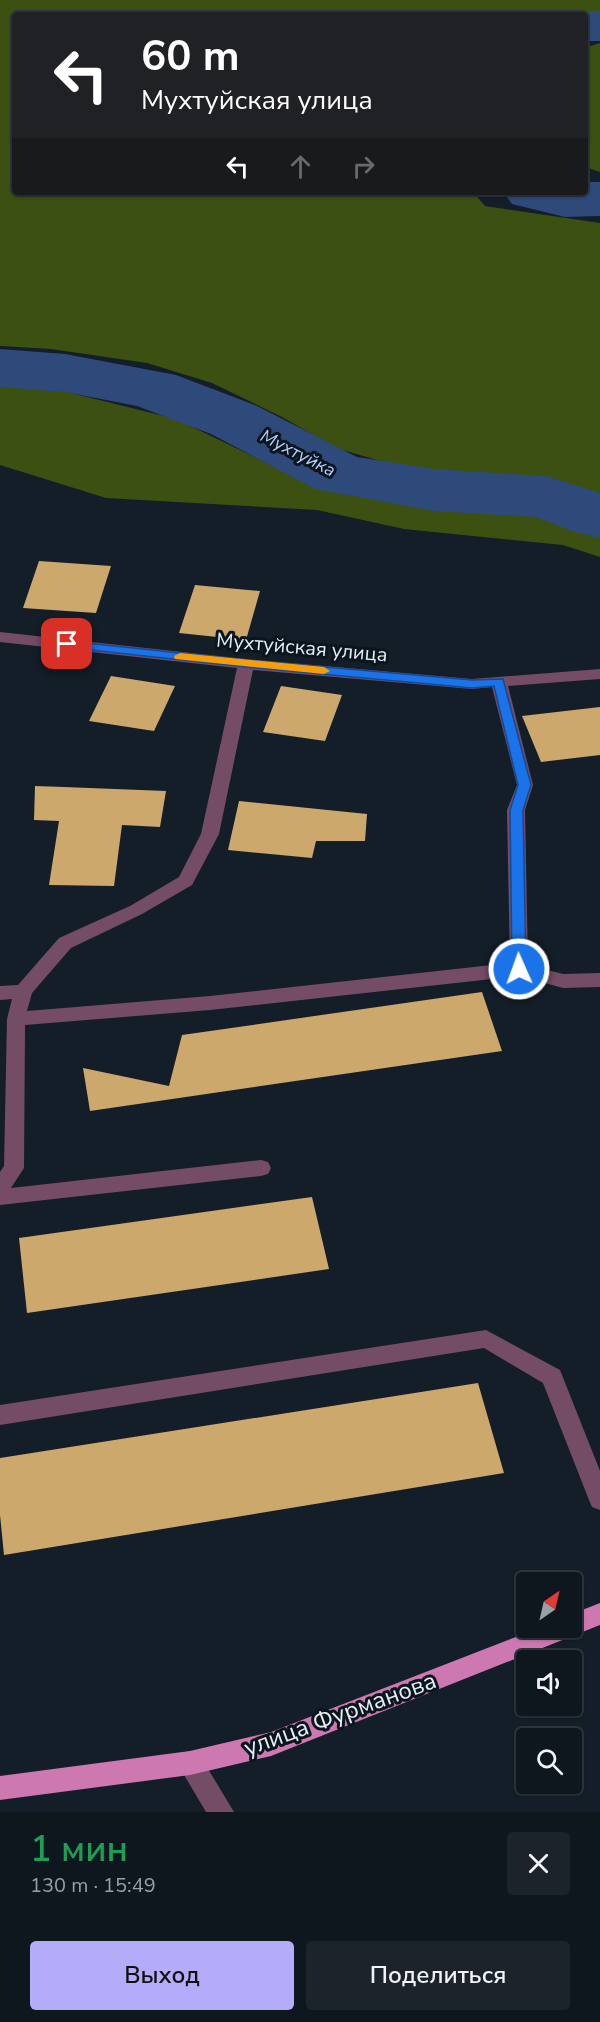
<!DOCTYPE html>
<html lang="ru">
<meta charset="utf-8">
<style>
body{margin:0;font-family:"Nunito Sans",sans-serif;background:#1c232b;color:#f1f3f6;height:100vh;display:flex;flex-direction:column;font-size:22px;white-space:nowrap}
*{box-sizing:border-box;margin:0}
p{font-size:20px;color:#9b9fa4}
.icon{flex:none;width:33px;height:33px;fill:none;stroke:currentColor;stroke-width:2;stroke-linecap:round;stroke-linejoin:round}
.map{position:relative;height:1812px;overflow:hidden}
.side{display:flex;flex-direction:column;background:#0e161e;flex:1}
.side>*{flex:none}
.top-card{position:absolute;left:12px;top:12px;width:576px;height:183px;border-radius:6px;box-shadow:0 2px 4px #0004,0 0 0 2px #2e353c;background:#202124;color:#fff;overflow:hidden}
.needle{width:39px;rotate:34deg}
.tools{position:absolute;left:516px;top:1572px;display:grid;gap:12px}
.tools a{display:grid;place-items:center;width:66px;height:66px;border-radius:6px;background:#0e161e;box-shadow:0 2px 4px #0004,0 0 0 2px #2e353c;font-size:30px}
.pin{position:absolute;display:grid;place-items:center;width:51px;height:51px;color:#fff;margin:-26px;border-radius:12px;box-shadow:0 3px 9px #0006}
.me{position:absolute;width:66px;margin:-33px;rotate:358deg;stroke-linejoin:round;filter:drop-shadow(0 0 4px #0008)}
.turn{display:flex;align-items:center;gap:21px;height:126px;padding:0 30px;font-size:27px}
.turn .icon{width:78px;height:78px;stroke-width:2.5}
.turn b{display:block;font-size:42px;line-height:51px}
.lanes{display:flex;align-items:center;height:57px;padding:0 30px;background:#0003;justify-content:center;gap:30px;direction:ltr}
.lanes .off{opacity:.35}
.round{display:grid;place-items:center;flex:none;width:63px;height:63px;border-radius:6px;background:#1c232b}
.head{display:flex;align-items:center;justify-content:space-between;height:102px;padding:0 30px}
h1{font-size:36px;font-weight:600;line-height:45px;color:#1e9e55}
.primary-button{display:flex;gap:12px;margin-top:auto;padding:12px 30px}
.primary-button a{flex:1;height:69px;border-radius:6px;background:#b4acf9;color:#111;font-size:24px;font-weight:600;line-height:69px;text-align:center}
.primary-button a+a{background:#1c232b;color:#f1f3f6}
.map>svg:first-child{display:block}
.forest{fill:#3c5011}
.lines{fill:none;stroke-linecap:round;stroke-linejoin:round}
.river{fill:#2d4a7b;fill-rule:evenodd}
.building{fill:#cda86c}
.minor{fill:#754c66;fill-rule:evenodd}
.major{fill:#cd78b1;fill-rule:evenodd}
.route{fill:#1a73e8;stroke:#114b97;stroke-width:1.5}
.slow{fill:#f59e0b}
.labels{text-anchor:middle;stroke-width:6;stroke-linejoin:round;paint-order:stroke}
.far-water-label{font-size:18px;font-style:italic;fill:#b3cefd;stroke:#0a151e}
.street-label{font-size:20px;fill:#e6eef5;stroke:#0a151e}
.near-street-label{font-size:24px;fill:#e6eef5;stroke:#0a151e}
</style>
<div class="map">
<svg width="600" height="1812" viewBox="0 0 600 1812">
<rect width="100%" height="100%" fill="#131e28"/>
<path class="forest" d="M0,0H600V20L585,19V15H15V192H473L485,206L600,223V507L570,491L515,478L424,474L336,448L282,417L212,383L147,363L51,349L0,346Z
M600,43V172L585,167V48Z
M0,385L63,391L176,419L300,479L443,502L544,513L600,531V557L563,545L404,529L317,510L106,498L0,465Z"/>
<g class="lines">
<path class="river" d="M585,11H600V41H585V15H568Z
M585,182H600V216L565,217L512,204L503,192H585Z
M0,349L65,354L176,375L257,406L357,457L434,469L546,476L600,493V538L575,532L536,517L434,511L315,489L211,434L137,406L65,392L0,387Z"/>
</g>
<path class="building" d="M39,561L111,566L96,613L23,608Z
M195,585L260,591L246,640L179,633Z
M111,676L175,686L154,731L89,721Z
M281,686L342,695L325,741L263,732Z
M600,707V755L541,762L522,716Z
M35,786L64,787L166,791L160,827L122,825L114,886L49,885L59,821L34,820Z
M239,801L367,814L365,841H316L312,858L228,850Z
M482,992L502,1051L90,1111L83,1068L169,1086L182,1035Z
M312,1197L329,1269L27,1313L19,1238Z
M478,1383L504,1473L4,1555L0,1515V1458Z"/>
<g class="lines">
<path class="minor" d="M0,632L246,659L472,679L600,669V679L508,686L533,785L525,810L528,965L563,974L600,973V987L563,988L519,976L210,1010L25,1025L24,1168L11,1188L261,1160L268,1162L271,1168L268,1174L261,1176L0,1205V1172L4,1166L7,1019L12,999L0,1000V986L18,985L59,938L130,906L179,877L201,834L237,668L0,642ZM253,670L472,689L492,687L517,785L507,810L510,963L210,996L27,1011L32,993L71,948L142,914L192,885L219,834Z
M486,1330L560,1370L600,1471V1510L592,1507L589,1500L543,1383L484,1348L0,1425V1405Z
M190,1751L199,1754L234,1812H206L177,1763L181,1754Z"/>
<path class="major" d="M600,1603V1625L271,1756L190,1775L0,1800V1776L190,1751L271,1732L539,1628H572V1614Z"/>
</g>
<path class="route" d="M67,641L246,660L472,680L503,679L531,785L523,810L526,969L524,972L519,974L512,969L510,810L518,785L494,686L472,688L246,667L63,647V642Z"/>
<path class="slow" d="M180,653L324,667L330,671L324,674L175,659L174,656Z"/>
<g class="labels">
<g class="far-water-label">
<text transform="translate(298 453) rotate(27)" y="6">Мухтуйка</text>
</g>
<g class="street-label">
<text transform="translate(302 647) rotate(5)" y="7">Мухтуйская улица</text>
</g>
<g class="near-street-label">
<text transform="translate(340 1714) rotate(-20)" y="8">улица Фурманова</text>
</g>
</g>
</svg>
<div class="tools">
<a><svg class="needle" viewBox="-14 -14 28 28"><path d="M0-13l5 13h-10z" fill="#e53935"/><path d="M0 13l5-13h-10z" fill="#9b9fa4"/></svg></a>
<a><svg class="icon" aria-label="sound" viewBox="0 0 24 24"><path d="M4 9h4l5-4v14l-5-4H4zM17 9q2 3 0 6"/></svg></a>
<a><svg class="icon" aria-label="search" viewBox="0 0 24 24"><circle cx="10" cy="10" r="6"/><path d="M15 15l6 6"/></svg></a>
</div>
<div class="pin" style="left:67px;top:644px;background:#d93025"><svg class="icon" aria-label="arrive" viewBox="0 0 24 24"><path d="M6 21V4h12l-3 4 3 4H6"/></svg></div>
<svg class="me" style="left:519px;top:969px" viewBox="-20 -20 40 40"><circle r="17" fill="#1a73e8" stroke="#fff" stroke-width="3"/><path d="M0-11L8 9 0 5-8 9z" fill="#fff"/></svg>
<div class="top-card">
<div class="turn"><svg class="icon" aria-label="left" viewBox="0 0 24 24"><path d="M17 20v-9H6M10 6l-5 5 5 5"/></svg><div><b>60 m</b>Мухтуйская улица</div></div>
<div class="lanes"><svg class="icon" aria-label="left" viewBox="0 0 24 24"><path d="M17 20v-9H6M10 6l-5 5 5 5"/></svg><svg class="icon off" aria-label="ahead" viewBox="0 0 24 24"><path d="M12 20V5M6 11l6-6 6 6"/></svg><svg class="icon off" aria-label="right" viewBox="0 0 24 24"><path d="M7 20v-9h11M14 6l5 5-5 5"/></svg></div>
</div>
</div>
<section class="side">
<div class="head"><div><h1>1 мин</h1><p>130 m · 15:49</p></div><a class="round"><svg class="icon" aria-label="close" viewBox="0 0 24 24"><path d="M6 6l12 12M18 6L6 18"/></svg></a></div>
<div class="primary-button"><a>Выход</a><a>Поделиться</a></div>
</section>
